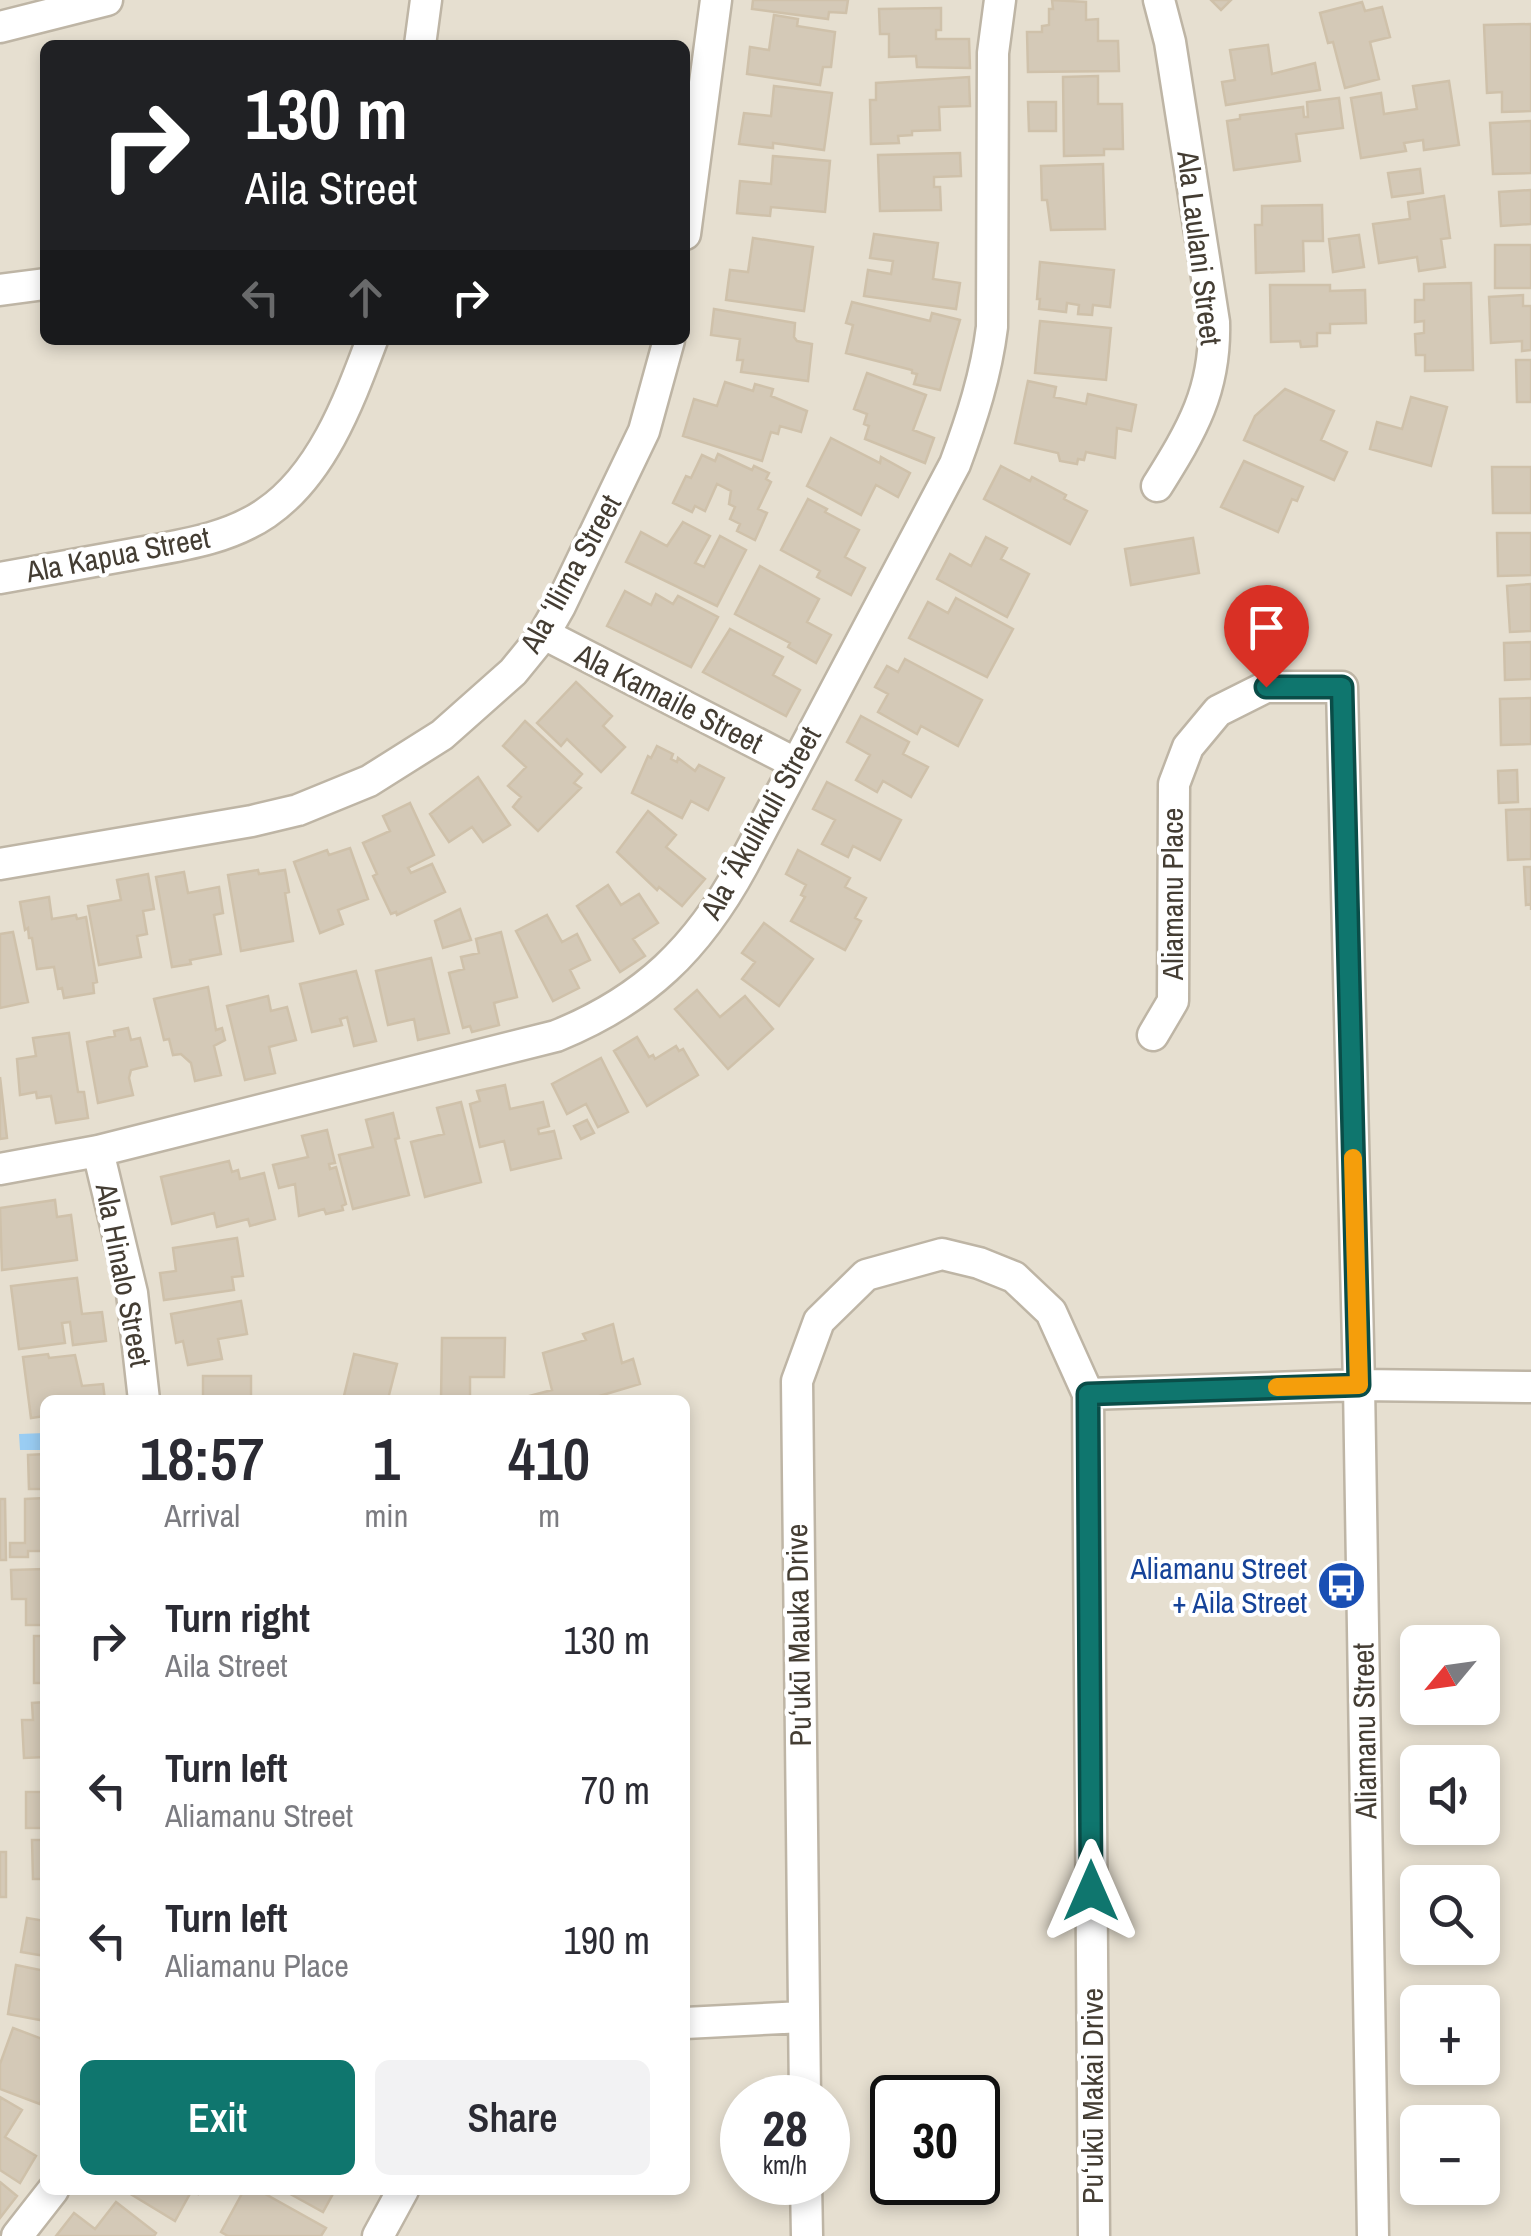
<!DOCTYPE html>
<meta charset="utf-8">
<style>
body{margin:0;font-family:"Archivo Narrow",sans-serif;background:#f2f2f3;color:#2b2b33;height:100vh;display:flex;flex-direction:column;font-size:38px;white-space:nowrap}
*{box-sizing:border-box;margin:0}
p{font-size:32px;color:#7c7c81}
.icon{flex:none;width:55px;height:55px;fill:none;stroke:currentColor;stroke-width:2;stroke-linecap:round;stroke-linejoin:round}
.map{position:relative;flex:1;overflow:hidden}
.sheet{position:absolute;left:40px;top:1395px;width:650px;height:800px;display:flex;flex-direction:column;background:#fff;border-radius:15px;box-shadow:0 5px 15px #0003}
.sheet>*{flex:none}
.guide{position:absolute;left:40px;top:40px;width:650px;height:305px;border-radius:15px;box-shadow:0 5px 15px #0003;background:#202124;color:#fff;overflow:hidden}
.needle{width:65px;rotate:241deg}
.controls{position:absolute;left:1400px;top:1625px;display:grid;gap:20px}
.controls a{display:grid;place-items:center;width:100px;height:100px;border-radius:15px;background:#fff;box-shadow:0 5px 15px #0003;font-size:50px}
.speed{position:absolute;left:720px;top:2075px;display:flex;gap:20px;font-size:50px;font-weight:700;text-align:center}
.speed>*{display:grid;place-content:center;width:130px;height:130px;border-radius:50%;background:#fff;box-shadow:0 5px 15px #0003;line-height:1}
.speed small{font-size:25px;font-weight:400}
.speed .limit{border:5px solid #111;border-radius:15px;background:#fff;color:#111}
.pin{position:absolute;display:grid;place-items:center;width:85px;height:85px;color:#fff;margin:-102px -42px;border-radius:50% 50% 50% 0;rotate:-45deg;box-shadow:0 0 10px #0007}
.pin .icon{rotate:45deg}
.me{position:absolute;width:110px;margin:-55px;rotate:0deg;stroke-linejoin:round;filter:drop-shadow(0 0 8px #0008)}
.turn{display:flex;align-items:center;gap:35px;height:210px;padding:0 40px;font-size:45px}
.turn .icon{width:130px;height:130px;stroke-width:2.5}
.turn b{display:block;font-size:70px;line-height:85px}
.lanes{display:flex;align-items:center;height:95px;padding:0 40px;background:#0003;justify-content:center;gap:50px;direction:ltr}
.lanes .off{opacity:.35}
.eta{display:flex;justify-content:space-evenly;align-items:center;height:170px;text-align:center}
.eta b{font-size:60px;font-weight:600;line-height:70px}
.action{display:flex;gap:20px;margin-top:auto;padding:20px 40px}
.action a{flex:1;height:115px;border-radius:15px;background:#0f766e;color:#fff;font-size:40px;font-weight:600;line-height:115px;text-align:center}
.action a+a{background:#f2f2f3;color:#2b2b33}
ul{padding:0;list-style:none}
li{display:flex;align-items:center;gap:30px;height:150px;padding:0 40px}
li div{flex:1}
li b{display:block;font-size:38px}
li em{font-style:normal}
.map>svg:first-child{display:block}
.residential{fill:#e6dfd0;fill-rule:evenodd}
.water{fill:#9acdf3}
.building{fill:#d4c9b7;stroke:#cfc1aa;stroke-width:2.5}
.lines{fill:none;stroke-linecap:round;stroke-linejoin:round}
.minor-casing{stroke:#beb5a5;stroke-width:35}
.minor{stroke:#fff;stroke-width:30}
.route-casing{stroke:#0a4d48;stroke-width:25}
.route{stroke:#0f766e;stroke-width:18}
.slow{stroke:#f59e0b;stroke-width:18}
.labels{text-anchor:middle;stroke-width:8;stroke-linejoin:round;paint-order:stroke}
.street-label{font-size:30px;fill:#443d33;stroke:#fff}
.transit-label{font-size:30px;fill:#164399;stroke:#fff;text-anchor:end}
</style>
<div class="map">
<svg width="1531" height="2236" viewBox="0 0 1531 2236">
<rect width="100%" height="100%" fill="#f2ede2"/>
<path class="residential" d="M0,0H1531V2236H0ZM45,45H685V340H45ZM45,1400H685V2190H45ZM1418,1642H1482V1708H1418ZM1418,1762H1482V1828H1418ZM1418,1882H1482V1948H1418ZM1418,2002H1482V2068H1418ZM742,2098H828V2182H742ZM892,2098H978V2182H892ZM1418,2122H1482V2188H1418Z"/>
<path class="water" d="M45,1433V1450H20L19,1434Z"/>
<path class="building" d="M753,0H848L846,13L829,12L828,19L752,9Z
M1052,0L1086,2V20L1098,19V41H1118L1119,71L1028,72L1027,32H1042V26L1049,25V9H1053Z
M1211,0H1231L1221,10Z
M1362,2L1365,11L1382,7L1390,37L1370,42L1379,79L1345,88L1333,42L1328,43L1320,13Z
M941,8V30H936V39H969L970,68L917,67L916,56L889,57V34H880L879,9Z
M774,15L798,19L797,26L835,32L831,67H823L820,85L747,74L750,47L769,50Z
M1531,24V111L1502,112V92L1487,93L1484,25Z
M1268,45L1272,74L1315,63L1320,90L1226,105L1222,82L1235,80L1230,50Z
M1098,76V104H1122L1123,149H1104V155L1064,156L1063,77Z
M969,77L970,106L939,107L940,130L912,131V135L898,136L899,143L871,144L870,100H876V83Z
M1449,81L1459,145L1424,150L1423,140L1404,143L1406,151L1361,158L1351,98L1381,93L1384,114L1417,109L1413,86Z
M774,86L832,93L824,150L773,143V148L739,144L744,113L771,116Z
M1339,98L1343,128L1296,134L1300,161L1234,170L1227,121L1240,119V115L1303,107L1304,117H1308L1307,102Z
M1028,102H1056V131H1029Z
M1531,121V173L1493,174L1490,123Z
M960,153L961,176L934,177V187H940L941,210L880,211L878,155Z
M773,156L830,161L825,212L771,207L770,216L737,213L740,181L771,184Z
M1103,164L1105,229L1051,230L1047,200H1042L1041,166Z
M1420,169L1423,193L1392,197L1388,173Z
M1531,190V224L1501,226L1499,192Z
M1444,196L1450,238L1441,239L1445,267L1419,271L1417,257L1379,263L1373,224L1410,219L1408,202Z
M1322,205L1323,241H1303L1304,271L1256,273L1255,225H1262V206Z
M874,234L938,243L933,279L960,283L956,309L864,296L868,270L891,274L893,261L870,258Z
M1359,235L1364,267L1333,272L1329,239Z
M753,238L813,247L804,311L726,300L730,270L748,272Z
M1495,245H1531V288H1495Z
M1040,262L1114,270L1110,307L1093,305L1092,315L1078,314L1079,305L1067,303L1066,312L1039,309L1040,299H1037Z
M1471,283L1473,370L1425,371V355H1416L1415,334L1424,333V321L1415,322V300H1424V284Z
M1270,285H1330V291L1365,290L1366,323L1330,324V333H1317V346L1301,347L1300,341L1271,342Z
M1523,295V306H1531V350L1522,351V341L1491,343L1489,297Z
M852,302L930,321L932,313L960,320L940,390L914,384L917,374L912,373V370L846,353L853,325L846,323Z
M714,309L795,323L794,337L797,341L812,344L808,381L741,372L743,360H737L740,339L711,335Z
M1040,321L1111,328L1106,380L1035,373Z
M1516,360H1531V402H1517Z
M867,373L926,395L913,430L934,438L925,463L865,439L869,426L864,424L867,414L854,409Z
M1028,381L1056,387L1054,397L1086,404L1088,394L1136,405L1131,431L1117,428L1115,458L1086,452L1084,460L1078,459L1077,464L1060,461L1058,453L1015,443Z
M725,382L753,391L755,384L773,389L771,396L807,411L801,432L780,426L778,434L771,432L762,461L683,436L694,399L717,406Z
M1285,389L1334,411L1321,440L1347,452L1334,480L1244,440L1255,416Z
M1411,397L1447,407L1431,466L1370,449L1377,422L1402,429Z
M831,438L880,463L881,457L910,473L898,497L876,485L861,515L807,486Z
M718,454L752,470L754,466L769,473L766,479L771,482L758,509L767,513L755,540L737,531L740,524L730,519L735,507L729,504L731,491L717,484L705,511L695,506L692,512L673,503L686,476L691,478L702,455L715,461Z
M1244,461L1303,487L1297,501L1292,499L1278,532L1221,507Z
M1001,466L1030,481L1032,477L1066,495L1064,499L1087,511L1070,544L984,499Z
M1492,467H1531V513H1493Z
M808,499L827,509L825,512L859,530L845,557L865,568L851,595L817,577L820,571L781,550Z
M683,522L710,536L695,563L704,567L720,536L746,550L717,606L626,562L641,532L667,546Z
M1497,533H1531V575L1498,576Z
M986,537L1007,548L1001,559L1029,574L1007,617L937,579L950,554L971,566Z
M1193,538L1199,573L1131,585L1125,549Z
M760,566L819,599L807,622L831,635L816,663L788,647L790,643L735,614Z
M1531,584V631L1510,632L1507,586Z
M625,591L651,605L656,594L673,604L678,596L718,617L691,667L607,626Z
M956,598L1013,629L987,677L909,638L928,602L948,613Z
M730,629L783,657L773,675L800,690L786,716L703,672Z
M1531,642V679L1505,680L1504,643Z
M905,659L982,700L958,746L921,726L917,734L878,712L888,694L875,687L887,666L898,672Z
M576,682L612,716L603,726L625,747L601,772L567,739L561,746L537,723Z
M1531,698V744L1501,745L1500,699Z
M861,716L909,742L903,754L928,767L911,797L883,781L877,792L856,780L870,755L847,742Z
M525,721L582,774L574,783L581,788L538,831L513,807L521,797L508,786L526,767L503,746Z
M657,746L673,754L671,759L677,762L678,758L695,771L699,765L724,778L708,810L691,801L682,818L632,793L648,756L651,758Z
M1517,770L1518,802L1499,803L1498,771Z
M478,777L510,825L483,842L472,827L449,842L430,814Z
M827,782L901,820L880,860L853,846L848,857L822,844L835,820L813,809Z
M410,803L434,855L408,868L411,873L432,864L445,892L397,915L396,912L391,914L373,876L377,874L363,843L390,831L383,816Z
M1531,809V859L1508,860L1506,810Z
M648,811L676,835L666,847L705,879L682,906L659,887L657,890L617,852Z
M350,848L368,899L338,910L343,924L320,933L294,862L327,850L329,855Z
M798,850L850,878L845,887L866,898L855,918L861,921L845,950L791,921L805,897L801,895L806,885L786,874Z
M1524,867H1531V910V904L1526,905Z
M258,870L259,874L285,870L289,892L285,893L293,941L241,951L228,875Z
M184,872L188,893L219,887L223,913L214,915L221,954L190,960L191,964L172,967L156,877Z
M148,874L154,909L143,911L147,934L137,936L141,957L99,965L88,906L121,900L117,880Z
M608,885L621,905L639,894L658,923L633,939L645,956L620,972L577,906Z
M49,897L52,919L76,915L77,919L86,917L97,982L93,983L94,993L64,998L62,988L58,989L54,967L37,969L32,938H29L28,928L25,930L20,902Z
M460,909L471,940L443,948L435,921Z
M547,915L562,942L577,934L590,960L570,970L579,988L553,1001L516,931Z
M764,923L813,959L779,1006L742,979L755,962L742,953Z
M13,932L28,1002L0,1008V934Z
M501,932L517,997L494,1003L499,1025L472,1032L470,1026L463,1028L449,973L464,969L461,957L479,953L476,939Z
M431,958L449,1033L418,1040L414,1019L388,1025L376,971Z
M356,971L376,1041L354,1046L347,1017L340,1019L342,1025L312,1032L300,984Z
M208,987L216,1030L222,1028L225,1040L214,1046L221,1075L195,1081L191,1063L181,1054L173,1055L169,1039L164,1040L154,999Z
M697,990L720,1017L745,996L773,1029L728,1069L675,1009Z
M268,996L271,1011L287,1007L296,1040L269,1047L275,1073L245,1080L227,1006Z
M128,1028L131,1040L140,1038L147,1066L131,1070L129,1078L133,1095L98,1103L87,1042L115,1036L114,1031Z
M69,1033L78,1092H84L88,1118L56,1123L51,1096L37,1098L36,1092L20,1095L17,1059L36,1056L33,1038Z
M637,1037L649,1057L653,1055L655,1059L676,1046L679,1051L683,1049L698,1075L647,1106L614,1051Z
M601,1058L628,1112L598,1127L586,1104L567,1114L552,1084Z
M0,1077L7,1138L0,1139Z
M505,1085L510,1109L543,1102L549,1126L538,1129L539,1134L554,1131L561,1158L511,1170L504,1141L480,1147L470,1104L480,1101L477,1091Z
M461,1102L481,1182L425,1197L411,1142L444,1134L437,1108Z
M393,1113L399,1138L395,1139L409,1195L353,1209L339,1155L373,1147L366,1120Z
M587,1120L594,1133L581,1139L574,1126Z
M327,1130L335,1163L329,1164L330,1169L336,1167L346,1204L342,1206L343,1210L326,1214L324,1209L299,1216L295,1184L279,1188L273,1165L308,1157L302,1136Z
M229,1161L232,1172L238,1170L240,1179L264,1173L275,1219L250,1226L248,1219L217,1227L214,1213L172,1224L161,1177Z
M55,1200L57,1217L71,1215L77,1260L2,1270L0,1208Z
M237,1238L243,1276L232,1277L234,1290L164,1300L160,1273L176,1271L173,1248Z
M77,1278L82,1314L102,1312L106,1341L73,1345L70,1322L62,1323L65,1343L19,1349L11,1286Z
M241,1301L247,1334L218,1339L222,1359L188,1365L183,1341L176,1343L171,1314Z
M613,1324L622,1363L633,1359L640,1384L596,1397V1400H526L525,1397L552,1390L543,1353L586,1340L583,1334Z
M442,1338H505L504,1377H470V1400H441Z
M48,1354L49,1358L75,1355L82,1386L103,1384L105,1400H45V1416L31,1418L23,1357Z
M354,1354L397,1364L388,1399L392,1400H343Z
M203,1376H251V1400H203Z
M45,1454V1489H29L28,1455Z
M45,1498V1551H28V1557H10V1543H25V1499Z
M0,1499H5L6,1560H0Z
M45,1569V1625H26V1599H12L11,1570Z
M34,1636H45V1683H34Z
M45,1702V1757L24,1758L22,1720H33L32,1703Z
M26,1792H45V1828H26Z
M32,1840H45V1879H33Z
M0,1852H6V1897H0Z
M27,1918L45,1921V1956L21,1952Z
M16,1965L45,1971V2021L8,2014Z
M13,2028L45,2040V2089L40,2104L0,2089V2064Z
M0,2097L22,2110L5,2137L36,2156L20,2183L0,2170Z
M0,2182L17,2196L0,2218Z
M124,2190H200L198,2194L192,2190L175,2221Z
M244,2190H258L326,2228L321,2236H228L221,2232Z
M283,2190H335L323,2212Z
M116,2202L156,2233L154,2236H56L74,2213L95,2229Z"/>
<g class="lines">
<defs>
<path id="minor" d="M0,27L107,0
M420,45L426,0
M685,234L716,0
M0,290L45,284
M1157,486C1192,430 1216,390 1214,322L1170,42L1159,0
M0,578C43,570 85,563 128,555C175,546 225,541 266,513C322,475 349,401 372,340
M544,634L795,763
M0,864L252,821L298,810L369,781L442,735L513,672L544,634L560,606L644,431L669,340
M1153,1035L1173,1001L1174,784L1188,747L1218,711L1266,687H1342L1359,1385L1373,2236
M98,1151L132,1293L144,1400
M0,1169L98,1151L556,1036C645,1000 698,948 743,865L955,464C972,418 986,375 992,327L993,53L1000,0
M1088,1394L1359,1385L1531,1387
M685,2023L803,2017
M805,2098L797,1381L819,1321L866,1275L942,1254L979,1263L1014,1277L1051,1312L1088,1394L1094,2236
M806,2182L807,2236
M17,2236L53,2190
M378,2236L403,2190"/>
</defs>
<use href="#minor" class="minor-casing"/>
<use href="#minor" class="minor"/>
</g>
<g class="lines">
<defs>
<path id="route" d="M1091,1891L1088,1394L1359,1385L1342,687H1266"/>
</defs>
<use href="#route" class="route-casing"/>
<use href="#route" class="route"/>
<path class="slow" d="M1277,1387L1359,1385L1353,1158"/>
</g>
<defs>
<symbol id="bus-disc" viewBox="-11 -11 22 22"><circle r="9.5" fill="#1a4fb4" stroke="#fff"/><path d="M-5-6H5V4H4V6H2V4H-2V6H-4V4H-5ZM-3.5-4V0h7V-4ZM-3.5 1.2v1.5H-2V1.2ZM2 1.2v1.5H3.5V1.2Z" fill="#fff"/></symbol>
</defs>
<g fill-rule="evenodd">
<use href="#bus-disc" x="1314" y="1558" width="55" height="55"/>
</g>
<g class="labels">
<g class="street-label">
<text transform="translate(1199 248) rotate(83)" y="10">Ala Laulani Street</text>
<text transform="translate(118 555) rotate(-11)" y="10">Ala Kapua Street</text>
<text transform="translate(571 574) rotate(-61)" y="10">Ala ʻIlima Street</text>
<text transform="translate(669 699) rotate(27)" y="10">Ala Kamaile Street</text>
<text transform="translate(761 823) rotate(-61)" y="10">Ala ʻĀkulikuli Street</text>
<text transform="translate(1173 894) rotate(-90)" y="10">Aliamanu Place</text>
<text transform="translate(123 1275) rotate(79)" y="10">Ala Hinalo Street</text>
<text transform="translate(799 1635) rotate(-91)" y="10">Puʻukū Mauka Drive</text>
<text transform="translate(1365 1731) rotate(-91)" y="10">Aliamanu Street</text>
<text transform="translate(1093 2096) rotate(-90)" y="10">Puʻukū Makai Drive</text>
</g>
<g class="transit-label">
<text x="1307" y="1579">Aliamanu Street<tspan x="1307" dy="34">+ Aila Street</tspan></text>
</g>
</g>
</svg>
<div class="controls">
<a><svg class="needle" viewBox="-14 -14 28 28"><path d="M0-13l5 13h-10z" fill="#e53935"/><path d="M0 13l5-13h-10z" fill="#7c7c81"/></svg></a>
<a><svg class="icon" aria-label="sound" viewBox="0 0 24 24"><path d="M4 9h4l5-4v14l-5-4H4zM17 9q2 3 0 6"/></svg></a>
<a><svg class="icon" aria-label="search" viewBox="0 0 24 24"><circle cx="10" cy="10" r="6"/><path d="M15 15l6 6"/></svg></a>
<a>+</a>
<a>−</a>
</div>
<div class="speed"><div>28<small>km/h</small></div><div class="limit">30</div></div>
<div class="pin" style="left:1266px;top:687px;background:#d93025"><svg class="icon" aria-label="arrive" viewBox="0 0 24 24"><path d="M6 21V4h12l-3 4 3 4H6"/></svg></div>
<svg class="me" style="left:1091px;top:1891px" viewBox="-20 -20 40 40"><path d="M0-17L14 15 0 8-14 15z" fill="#0f766e" stroke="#fff" stroke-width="4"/></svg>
<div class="guide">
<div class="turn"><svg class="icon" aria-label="right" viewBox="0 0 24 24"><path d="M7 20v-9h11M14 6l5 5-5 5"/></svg><div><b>130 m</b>Aila Street</div></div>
<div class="lanes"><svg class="icon off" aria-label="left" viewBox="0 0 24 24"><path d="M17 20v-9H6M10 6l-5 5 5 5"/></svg><svg class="icon off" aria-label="ahead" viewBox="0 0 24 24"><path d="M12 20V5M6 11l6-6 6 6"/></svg><svg class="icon" aria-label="right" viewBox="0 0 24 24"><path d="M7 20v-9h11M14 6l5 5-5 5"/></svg></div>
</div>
<section class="sheet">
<div class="eta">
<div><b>18:57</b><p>Arrival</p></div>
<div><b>1</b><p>min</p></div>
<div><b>410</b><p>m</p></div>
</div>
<ul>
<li><svg class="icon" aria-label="right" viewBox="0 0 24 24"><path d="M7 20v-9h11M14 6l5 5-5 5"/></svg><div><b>Turn right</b><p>Aila Street</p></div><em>130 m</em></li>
<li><svg class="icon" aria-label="left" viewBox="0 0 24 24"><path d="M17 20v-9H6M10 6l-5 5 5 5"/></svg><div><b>Turn left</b><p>Aliamanu Street</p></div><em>70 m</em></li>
<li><svg class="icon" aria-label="left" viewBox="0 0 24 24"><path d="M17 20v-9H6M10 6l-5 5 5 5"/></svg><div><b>Turn left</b><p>Aliamanu Place</p></div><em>190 m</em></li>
</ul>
<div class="action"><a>Exit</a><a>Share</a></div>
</section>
</div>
